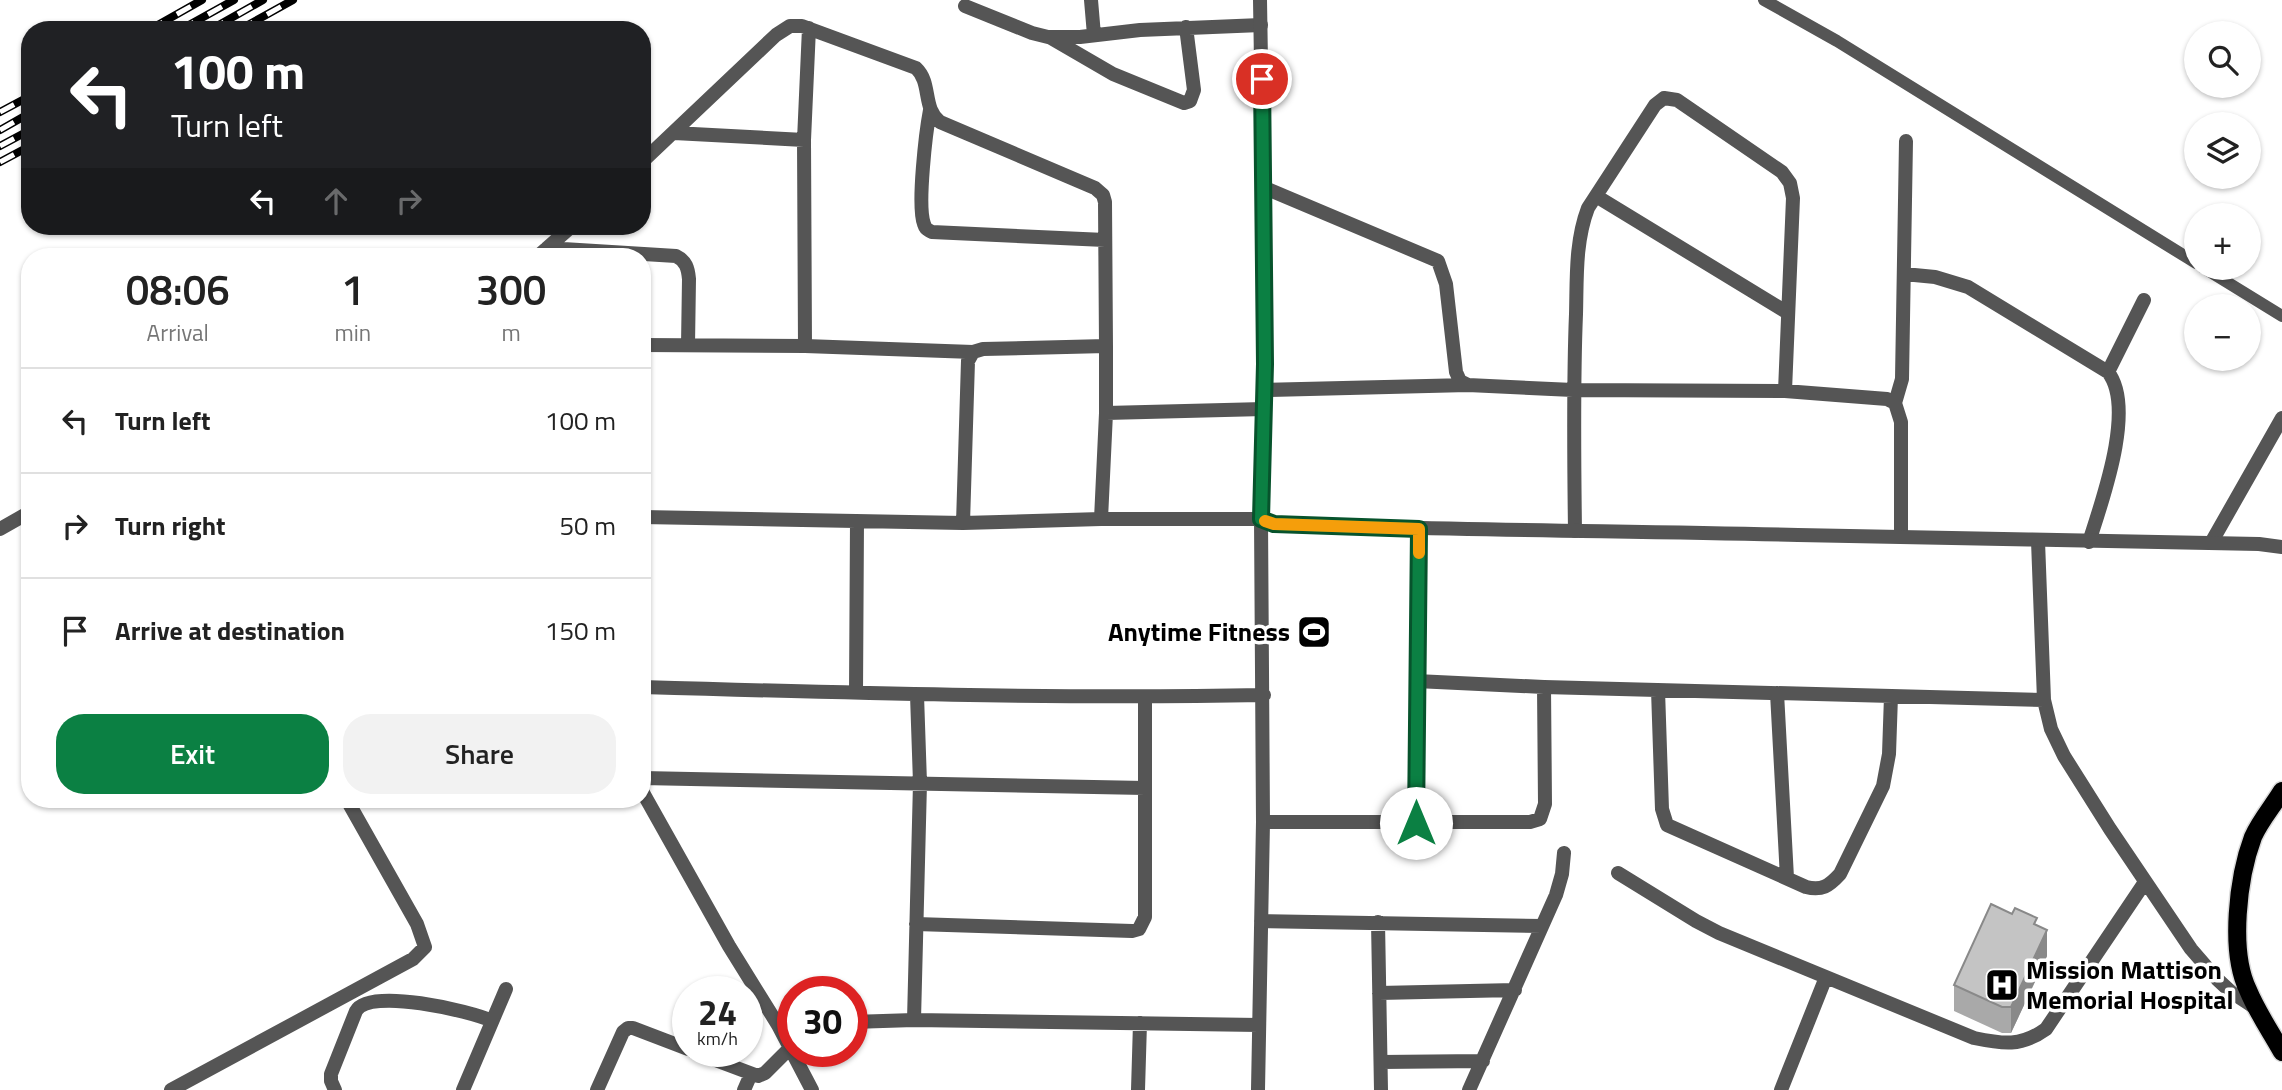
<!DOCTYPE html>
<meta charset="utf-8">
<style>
body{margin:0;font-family:"Titillium Web",sans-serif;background:#f2f2f2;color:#222;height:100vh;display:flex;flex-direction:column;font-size:26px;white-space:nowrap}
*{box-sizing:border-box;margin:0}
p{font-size:23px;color:#767676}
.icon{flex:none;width:38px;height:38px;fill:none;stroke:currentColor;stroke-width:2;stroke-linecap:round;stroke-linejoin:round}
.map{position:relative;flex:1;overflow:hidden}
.side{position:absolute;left:21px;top:248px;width:630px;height:560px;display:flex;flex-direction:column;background:#fff;border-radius:28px;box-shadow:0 2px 5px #0004}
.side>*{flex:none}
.top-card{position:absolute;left:21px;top:21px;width:630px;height:214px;border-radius:28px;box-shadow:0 2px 5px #0004;background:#202124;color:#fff;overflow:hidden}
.controls{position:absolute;left:2184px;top:21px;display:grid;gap:14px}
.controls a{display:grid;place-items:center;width:77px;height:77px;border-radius:50%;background:#fff;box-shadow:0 2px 5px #0004;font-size:35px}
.speed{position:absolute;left:672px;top:976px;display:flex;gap:14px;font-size:35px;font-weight:700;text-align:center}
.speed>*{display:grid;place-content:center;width:91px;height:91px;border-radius:50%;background:#fff;box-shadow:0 2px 5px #0004;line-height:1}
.speed small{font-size:18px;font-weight:400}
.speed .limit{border:10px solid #d22;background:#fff;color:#111}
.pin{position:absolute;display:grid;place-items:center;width:60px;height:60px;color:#fff;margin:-30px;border:4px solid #fff;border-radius:50%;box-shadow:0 2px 7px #0007}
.me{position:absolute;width:77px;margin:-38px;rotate:0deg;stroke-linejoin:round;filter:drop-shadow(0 0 5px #0008)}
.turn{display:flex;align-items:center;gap:24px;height:147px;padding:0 35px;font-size:32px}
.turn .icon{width:91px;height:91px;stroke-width:2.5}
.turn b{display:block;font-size:49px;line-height:60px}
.lanes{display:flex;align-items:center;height:66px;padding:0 35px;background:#0003;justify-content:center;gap:35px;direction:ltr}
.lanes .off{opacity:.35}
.eta{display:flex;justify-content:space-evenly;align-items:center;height:119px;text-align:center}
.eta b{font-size:42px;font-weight:600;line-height:49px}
.primary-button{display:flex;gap:14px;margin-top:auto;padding:14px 35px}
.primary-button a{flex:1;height:80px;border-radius:28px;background:#0b8043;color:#fff;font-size:28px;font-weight:600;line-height:80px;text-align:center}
.primary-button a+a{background:#f2f2f2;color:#222}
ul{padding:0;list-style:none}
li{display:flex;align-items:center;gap:21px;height:105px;padding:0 35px;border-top:2px solid #e0e0e0}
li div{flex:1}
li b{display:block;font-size:26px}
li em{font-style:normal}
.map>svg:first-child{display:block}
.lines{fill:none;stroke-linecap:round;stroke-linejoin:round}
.primary-casing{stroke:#dbdbdb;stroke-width:21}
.service{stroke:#555;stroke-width:12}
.minor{stroke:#555;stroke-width:14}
.tertiary{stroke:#555;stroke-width:14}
.primary{stroke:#000;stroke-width:18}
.rail-casing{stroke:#000;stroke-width:8}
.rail{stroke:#fff;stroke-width:5;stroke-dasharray:16;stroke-linecap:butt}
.wall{fill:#a9a9a9}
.shaded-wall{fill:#898989}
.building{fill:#c4c4c4;stroke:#898989;stroke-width:2}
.route-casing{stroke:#07532c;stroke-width:18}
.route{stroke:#0b8043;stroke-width:12}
.slow{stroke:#f59e0b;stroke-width:12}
.labels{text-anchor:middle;stroke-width:7;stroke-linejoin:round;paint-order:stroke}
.poi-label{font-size:26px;font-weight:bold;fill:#000;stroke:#fff;text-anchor:end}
</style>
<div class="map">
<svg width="2282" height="1090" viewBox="0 0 2282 1090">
<rect width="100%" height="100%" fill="#fff"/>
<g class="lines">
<defs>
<path id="primary" d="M2282,791C2273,806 2260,821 2253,837C2238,877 2229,951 2248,990C2257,1012 2271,1032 2282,1052"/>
</defs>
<use href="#primary" class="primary-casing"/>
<path class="service" d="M1764,0L1837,41L2196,263
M2204,268L2282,316"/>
<path class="minor" d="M1091,0L1094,35
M965,6L1032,33L1048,37H1080L1140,30L1261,25
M1051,38L1113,74L1184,103L1190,101L1194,90L1186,27
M930,110C926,131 917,206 924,224C926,230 927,229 932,232L1105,240
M674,133L804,140
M642,162L776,35L790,26H802L916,68C932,83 922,108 940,122L1095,188L1103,195L1105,202L1106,346L983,349L973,352L968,361L963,523
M1265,188L1438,261L1446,284L1456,372L1460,381L1468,385L1573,390L1785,391L1887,399L1895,403L1901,422V536
M1596,196L1788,313
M547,248L676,256C686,261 688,268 689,279L688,345
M537,257L572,226
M1904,274L1935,277L1968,287L2108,372C2136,408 2102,501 2089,542
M642,345L805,346L973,352
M805,346L804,140L809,28
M2108,372L2144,300
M1265,390L1468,385
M1895,403L1902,379L1906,141
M1106,413L1264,409
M642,517L963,523L1101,519H1261L1263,822L1258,1090
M1101,519L1106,413V346
M0,529L30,512
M1575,531C1574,458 1573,387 1576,314C1577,279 1575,242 1588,208L1655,105L1664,98L1677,100L1782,172L1790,183L1793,198L1785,391
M2038,541L2044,700L2051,729L2064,756L2110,829L2191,949L2217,979L2231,992L2257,1009
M2211,543L2282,418
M1416,681L1544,687L2044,700
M642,687C849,693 1056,699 1264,695
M1658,690L1662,809L1667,825L1806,887C1822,891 1829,886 1840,874L1883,786L1889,754L1891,696
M856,693L857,521
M1777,693L1787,878
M642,778L1145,788
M642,791L729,946L778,1025L812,1090
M1263,822H1530L1540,819L1545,804L1544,687
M1417,823L1419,529
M1618,873L1696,921L1719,933L1974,1038C2003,1044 2021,1047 2046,1029L2145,882
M1261,921L1542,926
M1378,922L1381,1090
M916,924L1132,931L1139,929L1145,917V697
M1379,993L1515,990
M914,1020L920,783L917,695
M852,1022L914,1020L1259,1025
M694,1052L758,1076L765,1073L790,1048
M1381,1062L1483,1061
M171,1090L413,959L425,947L417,924L347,800
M335,1090L331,1081V1074L356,1011C369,987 470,1011 492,1021
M463,1090L506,989
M597,1090L623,1032L628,1028H633L688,1049
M744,1090L751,1074
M1138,1090L1140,1023
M1469,1090L1556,895L1562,874L1564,853
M1781,1090L1826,977"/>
<path class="tertiary" d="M1260,0L1265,312L1261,519L1274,524C1448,530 1623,531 1798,535C1952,537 2105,542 2259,544L2282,547"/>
<use href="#primary" class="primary"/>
<defs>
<path id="rail" d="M149,30L202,0
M180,30L234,0
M210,30L263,0
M239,30L293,0
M0,112L30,96
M0,130L30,113
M0,146L30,130
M0,162L30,146"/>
</defs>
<use href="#rail" class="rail-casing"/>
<use href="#rail" class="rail"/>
</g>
<path class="wall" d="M2012,914L2037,925L2047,956L2011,1033H2002L1954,1011V985Z"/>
<path class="shaded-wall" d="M2047,930V956L2011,1033V1007Z"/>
<path class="building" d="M1991,904L2012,914L2015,908L2037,918L2034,924L2047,930L2011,1007H2002L1954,985Z"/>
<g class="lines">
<defs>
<path id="route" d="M1262,79L1265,364L1261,519L1274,524L1419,529L1416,823"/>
</defs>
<use href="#route" class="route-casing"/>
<use href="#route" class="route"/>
<path class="slow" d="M1265,521L1274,524L1419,529V553"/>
</g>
<defs>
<symbol id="stadium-square" viewBox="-11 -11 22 22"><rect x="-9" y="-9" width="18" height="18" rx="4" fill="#000" stroke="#fff"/><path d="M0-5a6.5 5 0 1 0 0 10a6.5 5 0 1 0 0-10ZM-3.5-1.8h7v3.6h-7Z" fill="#fff"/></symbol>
<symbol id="hospital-square" viewBox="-11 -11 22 22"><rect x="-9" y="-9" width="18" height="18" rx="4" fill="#000" stroke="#fff"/><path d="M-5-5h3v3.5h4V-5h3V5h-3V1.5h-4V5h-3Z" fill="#fff"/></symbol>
</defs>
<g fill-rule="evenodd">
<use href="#stadium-square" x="1295" y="613" width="38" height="38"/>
<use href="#hospital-square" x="1983" y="966" width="38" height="38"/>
</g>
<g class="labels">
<g class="poi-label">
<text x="1290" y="641">Anytime Fitness</text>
<text x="2026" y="979" text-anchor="start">Mission Mattison<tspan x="2026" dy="30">Memorial Hospital</tspan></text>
</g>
</g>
</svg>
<div class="controls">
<a><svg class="icon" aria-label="search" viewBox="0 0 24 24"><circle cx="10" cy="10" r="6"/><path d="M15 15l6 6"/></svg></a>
<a><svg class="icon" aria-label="layers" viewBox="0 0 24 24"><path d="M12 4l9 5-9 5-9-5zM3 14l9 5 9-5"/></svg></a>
<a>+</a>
<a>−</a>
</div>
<div class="speed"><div>24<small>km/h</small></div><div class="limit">30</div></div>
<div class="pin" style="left:1262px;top:79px;background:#d93025"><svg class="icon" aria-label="arrive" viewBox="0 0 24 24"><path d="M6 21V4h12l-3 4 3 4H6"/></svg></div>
<svg class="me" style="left:1416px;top:823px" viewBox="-20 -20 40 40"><circle r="19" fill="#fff"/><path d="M0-13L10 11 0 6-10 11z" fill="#0b8043"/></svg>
<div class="top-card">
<div class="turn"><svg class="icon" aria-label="left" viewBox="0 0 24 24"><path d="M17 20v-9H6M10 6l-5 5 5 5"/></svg><div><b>100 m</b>Turn left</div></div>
<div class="lanes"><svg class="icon" aria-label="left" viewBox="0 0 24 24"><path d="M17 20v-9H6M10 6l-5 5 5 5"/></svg><svg class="icon off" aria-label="ahead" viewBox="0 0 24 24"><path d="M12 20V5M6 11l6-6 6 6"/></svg><svg class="icon off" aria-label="right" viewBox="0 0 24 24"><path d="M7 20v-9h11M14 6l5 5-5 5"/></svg></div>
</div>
<section class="side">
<div class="eta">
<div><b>08:06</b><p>Arrival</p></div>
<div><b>1</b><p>min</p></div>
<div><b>300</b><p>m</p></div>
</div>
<ul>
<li><svg class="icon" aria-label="left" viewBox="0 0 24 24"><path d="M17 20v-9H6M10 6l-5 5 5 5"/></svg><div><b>Turn left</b></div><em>100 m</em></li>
<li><svg class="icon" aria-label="right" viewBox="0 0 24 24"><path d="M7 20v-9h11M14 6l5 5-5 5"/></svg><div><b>Turn right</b></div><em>50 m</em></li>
<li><svg class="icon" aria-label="arrive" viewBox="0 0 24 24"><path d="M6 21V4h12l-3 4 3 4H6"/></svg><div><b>Arrive at destination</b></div><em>150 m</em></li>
</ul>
<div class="primary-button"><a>Exit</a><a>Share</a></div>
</section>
</div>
